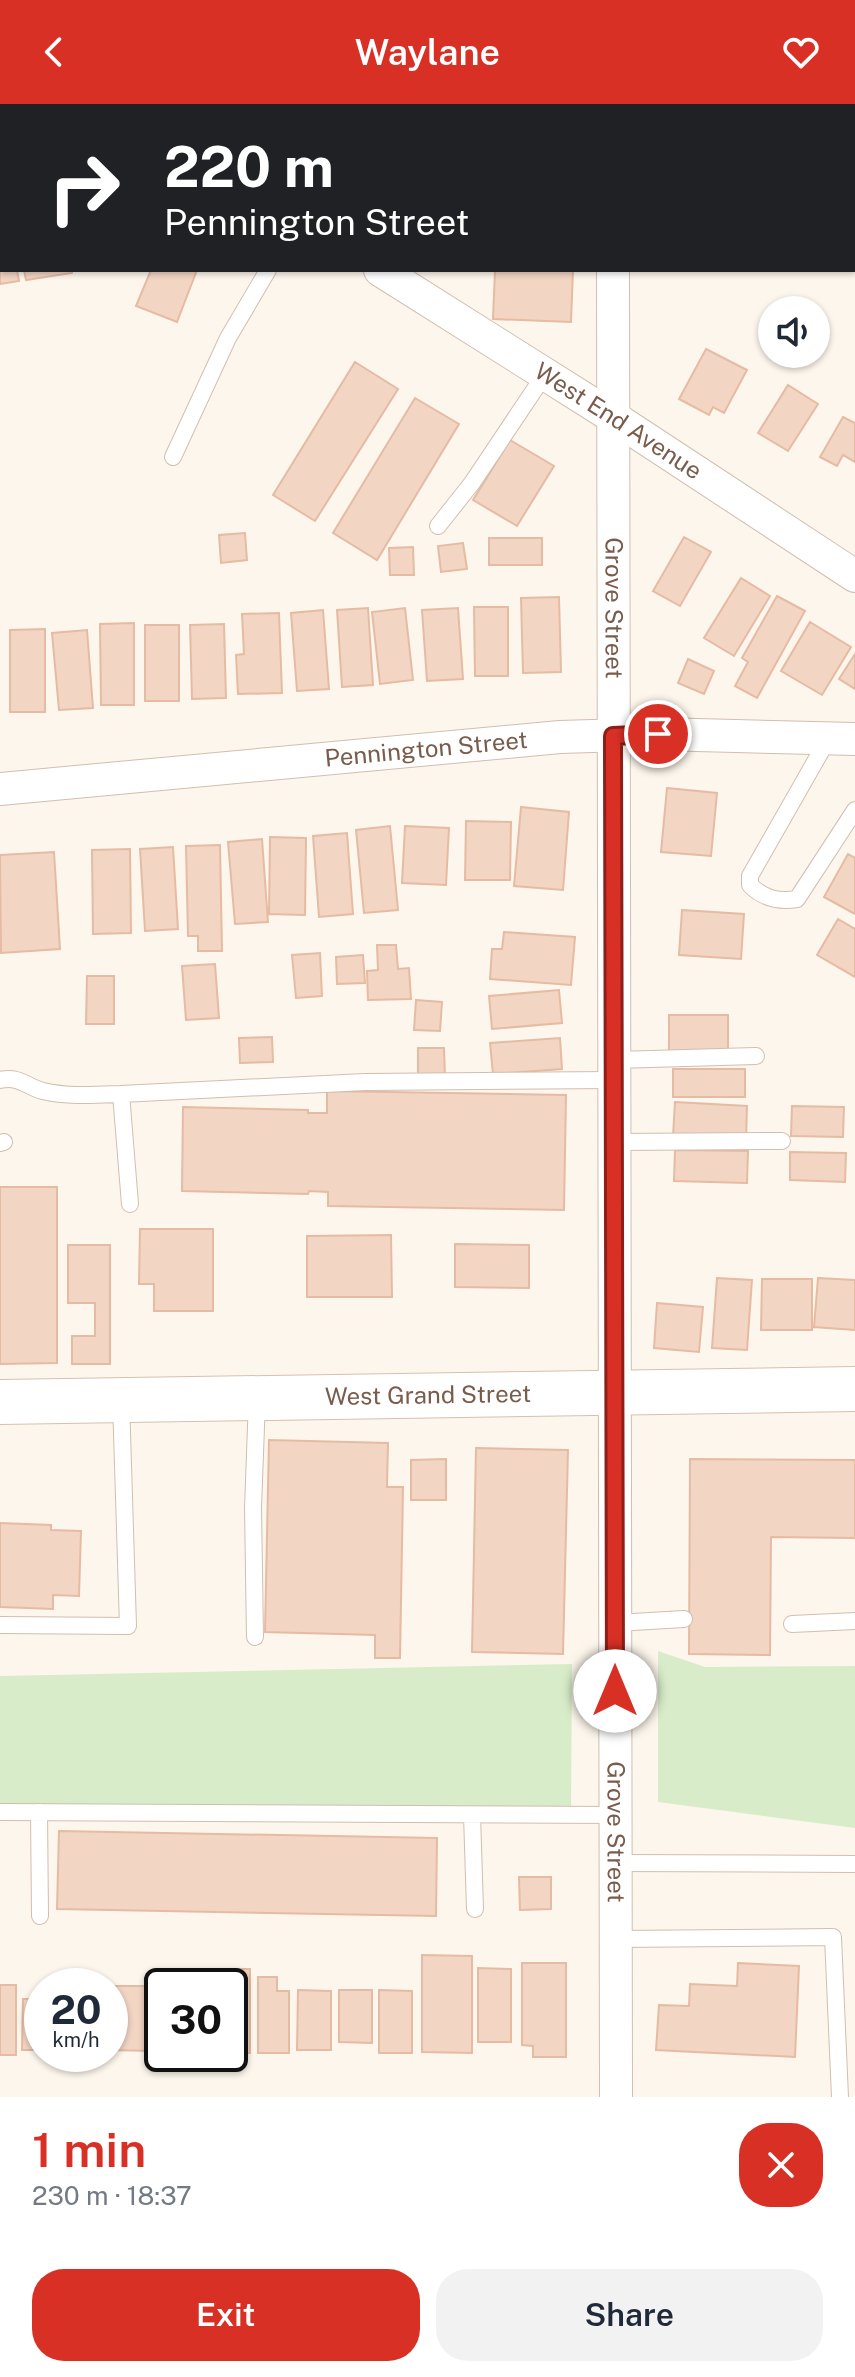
<!DOCTYPE html>
<meta charset="utf-8">
<style>
body{margin:0;font-family:"Public Sans",sans-serif;background:#f2f2f3;color:#1f2937;height:100vh;display:flex;flex-direction:column;font-size:30px;white-space:nowrap}
*{box-sizing:border-box;margin:0}
p{font-size:26px;color:#747a83}
.icon{flex:none;width:44px;height:44px;fill:none;stroke:currentColor;stroke-width:2;stroke-linecap:round;stroke-linejoin:round}
.map{position:relative;height:1993px;overflow:hidden}
.panel{display:flex;flex-direction:column;background:#fff;flex:1}
.panel>*{flex:none}
.guide{position:absolute;left:0px;top:0px;width:856px;height:168px;box-shadow:0 2px 6px #0004;background:#202124;color:#fff;overflow:hidden}
.controls{position:absolute;left:758px;top:192px;display:grid;gap:16px}
.controls a{display:grid;place-items:center;width:72px;height:72px;border-radius:50%;background:#fff;box-shadow:0 2px 6px #0004;font-size:40px}
.speed{position:absolute;left:24px;top:1864px;display:flex;gap:16px;font-size:40px;font-weight:700;text-align:center}
.speed>*{display:grid;place-content:center;width:104px;height:104px;border-radius:50%;background:#fff;box-shadow:0 2px 6px #0004;line-height:1}
.speed small{font-size:20px;font-weight:400}
.speed .limit{border:4px solid #111;border-radius:12px;background:#fff;color:#111}
.pin{position:absolute;display:grid;place-items:center;width:68px;height:68px;color:#fff;margin:-34px;border:4px solid #fff;border-radius:50%;box-shadow:0 2px 8px #0007}
.me{position:absolute;width:88px;margin:-44px;rotate:0deg;stroke-linejoin:round;filter:drop-shadow(0 0 6px #0008)}
.turn{display:flex;align-items:center;gap:28px;height:168px;padding:0 32px;font-size:36px}
.turn .icon{width:104px;height:104px;stroke-width:2.5}
.turn b{display:block;font-size:56px;line-height:68px}
.round{display:grid;place-items:center;flex:none;width:84px;height:84px;border-radius:32px;background:#f2f2f3}
.overview{display:flex;align-items:center;justify-content:space-between;height:136px;padding:0 32px}
h1{font-size:48px;font-weight:600;line-height:60px;color:#d93025}
.cta{display:flex;gap:16px;margin-top:auto;padding:16px 32px}
.cta a{flex:1;height:92px;border-radius:32px;background:#d93025;color:#fff;font-size:32px;font-weight:600;line-height:92px;text-align:center}
.cta a+a{background:#f2f2f3;color:#1f2937}
header{display:flex;justify-content:space-between;align-items:center;height:104px;padding:0 32px;background:#d93025;color:#fff;font-size:36px;font-weight:600}
.map>svg:first-child{display:block}
.green{fill:#d8ecc9}
.building{fill:#f3d5c3;stroke:#e6bba3;stroke-width:2}
.lines{fill:none;stroke-linecap:round;stroke-linejoin:round}
.lane-casing{stroke:#d1beb0;stroke-width:18}
.street-casing{stroke:#d1beb0;stroke-width:34}
.secondary-casing{stroke:#d6c0b0;stroke-width:46}
.lane{stroke:#fff;stroke-width:16}
.street{stroke:#fff;stroke-width:32}
.secondary{stroke:#fff;stroke-width:44}
.route-casing{stroke:#8d1f18;stroke-width:20}
.route{stroke:#d93025;stroke-width:14}
.labels{text-anchor:middle;stroke-width:6;stroke-linejoin:round;paint-order:stroke}
.street-label{font-size:24px;fill:#7a5c4d;stroke:#fffaf3}
</style>
<header><svg class="icon" aria-label="back" viewBox="0 0 24 24"><path d="M15 5l-7 7 7 7"/></svg>Waylane<svg class="icon" aria-label="heart" viewBox="0 0 24 24"><path d="M12 20l-8-8c-3-5 5-10 8-4 3-6 11-1 8 4z"/></svg></header>
<div class="map">
<svg width="855" height="1993" viewBox="0 0 855 1993">
<rect width="100%" height="100%" fill="#fdf6ec"/>
<path class="green" d="M658,1547L705,1563L855,1562V1724L658,1698Z
M572,1560L571,1707L0,1702V1572Z"/>
<path class="building" d="M0,127H2V166H17L19,177L0,180Z
M24,166H72V169L26,176Z
M151,166H197L177,218L136,202Z
M495,166H573L571,218L493,215Z
M706,245L747,266L724,309L713,303L709,311L679,295Z
M355,258L398,285L315,417L273,391Z
M788,281L818,300L788,347L758,329Z
M415,294L459,320L377,456L333,429Z
M843,313L855,319V358L843,351L837,362L820,353Z
M510,336L554,362L517,422L473,396Z
M245,429L247,456L221,459L219,431Z
M684,433L711,448L680,502L653,487Z
M489,434H542V461H489Z
M463,439L467,465L441,468L438,442Z
M413,443L414,471H390L389,444Z
M741,474L770,492L734,552L704,534Z
M777,492L805,507L757,594L735,582L748,558L742,554Z
M559,493L561,568L523,569L521,494Z
M474,503H508V572H475Z
M368,504L373,581L342,583L337,506Z
M405,504L413,576L380,580L372,508Z
M458,504L463,575L427,577L422,506Z
M323,506L329,585L297,587L291,509Z
M279,509L282,589L238,590L236,551L244,550L242,510Z
M810,518L851,543L822,591L781,567Z
M134,519V601H101L100,520Z
M224,520L226,594L192,595L190,521Z
M145,521H179V597H145Z
M45,525V608H10V526Z
M87,526L93,604L59,606L52,529Z
M855,550V585L839,575Z
M688,555L714,567L704,590L678,579Z
M667,684L717,689L711,752L661,748Z
M521,703L569,708L563,786L514,782Z
M466,717L511,718L510,776H465Z
M390,722L398,806L364,809L356,726Z
M405,722L449,724L446,781L402,779Z
M347,729L353,810L319,813L313,732Z
M270,733L306,734L305,811L269,810Z
M262,735L268,818L235,820L228,738Z
M220,741L222,847H198V832H188L186,742Z
M173,743L178,825L145,827L140,745Z
M130,745L131,829L93,830L92,746Z
M54,748L60,845L1,849L0,751Z
M848,750L855,754V810L824,793Z
M682,806L744,810L741,855L679,851Z
M838,815L855,825V873L817,851Z
M504,828L575,833L571,881L490,875L492,845H502Z
M377,841H396L398,865L409,864L411,895L368,896L367,867L378,866Z
M320,849L322,892L296,894L292,851Z
M363,851L365,879L337,880L336,853Z
M215,860L219,914L186,916L182,862Z
M87,872H114V920H86Z
M559,886L562,919L492,925L489,892Z
M416,896L442,898L440,927L414,926Z
M669,911H728V948L669,949Z
M272,933L273,958L240,959L239,934Z
M560,934L562,965L493,970L490,939Z
M418,944H444L445,973L418,974Z
M673,965H745V993H673Z
M327,987L566,991L564,1106L328,1102V1088L309,1087L308,1090L182,1087L183,1003L308,1006V1009H327Z
M675,998L747,1002L746,1036L673,1032Z
M792,1002L844,1003L843,1033L791,1032Z
M675,1046L748,1047L747,1079L674,1077Z
M790,1048L846,1049L845,1078L790,1076Z
M0,1083H57V1259L0,1260Z
M140,1125H213V1207H154V1180H139Z
M391,1131L392,1193H307V1132Z
M455,1140L529,1141V1184L455,1183Z
M68,1141H110V1260H72V1232H95V1199H68Z
M717,1174L752,1176L747,1246L712,1244Z
M818,1174L855,1176V1226L814,1223Z
M762,1175H812V1226H761Z
M657,1199L703,1203L699,1248L654,1244Z
M269,1336L388,1339L387,1383H403L400,1554H375V1531L265,1528Z
M476,1344L568,1346L563,1550L472,1548Z
M446,1355V1396H411V1356Z
M690,1355L855,1356V1434L771,1433L770,1551L689,1550Z
M0,1419L51,1421V1426L81,1427L79,1492L53,1491V1505L0,1503Z
M59,1727L437,1734L436,1812L57,1805Z
M519,1773H551V1805L520,1806Z
M422,1851L472,1852V1949L422,1948Z
M522,1859H566V1953H533V1942L522,1941Z
M738,1859L799,1862L795,1953L656,1946L659,1901L689,1902L690,1880L737,1882Z
M478,1864L511,1865V1938H478Z
M215,1865H250V1949H230V1882H215Z
M258,1873H277V1887H289V1949H258Z
M0,1881H16V1951H0Z
M103,1882H153L152,1947L110,1946V1882Z
M298,1886L331,1887V1946H297Z
M339,1886H372V1939L339,1938Z
M379,1886L412,1887V1949H379Z
M23,1895H42V1946H22Z"/>
<g class="lines">
<defs>
<path id="lane" d="M173,353L228,234L268,166
M438,422L472,379L545,270
M828,635L750,772V781C764,795 779,798 797,795L855,706
M615,956L756,952
M0,976C20,972 25,982 43,987C68,993 95,991 121,990
M614,1038L782,1037
M0,1039L4,1038
M130,1100L121,990L365,978L614,976
M616,1519L684,1515
M792,1520L855,1517
M0,1521L128,1522L121,1296
M255,1533L253,1404L257,1295
M0,1708L616,1711
M39,1708L40,1812
M472,1711L475,1805
M616,1759L855,1760
M616,1835L833,1833L840,1993"/>
<g id="street">
<path d="M181,0V2"/>
<path d="M613,2V0"/>
<path id="s1" d="M380,166L613,313L855,472"/>
<path id="s2" d="M613,166L616,1993"/>
<path id="s3" d="M0,685L560,633L658,630L855,635"/>
</g>
<g id="secondary">
<path d="M231,2L268,0"/>
<path d="M0,30H2"/>
<path id="s4" d="M0,1298L855,1285"/>
</g>
</defs>
<use href="#lane" class="lane-casing"/>
<use href="#street" class="street-casing"/>
<use href="#secondary" class="secondary-casing"/>
<use href="#lane" class="lane"/>
<use href="#street" class="street"/>
<use href="#secondary" class="secondary"/>
</g>
<g class="lines">
<defs>
<path id="route" d="M615,1587L613,632L658,630"/>
</defs>
<use href="#route" class="route-casing"/>
<use href="#route" class="route"/>
</g>
<g class="labels">
<g class="street-label">
<text dy="8" stroke="none"><textPath href="#s1" startOffset="282">West End Avenue</textPath></text>
<text dy="8" stroke="none"><textPath href="#s2" startOffset="338">Grove Street</textPath></text>
<text dy="8" stroke="none"><textPath href="#s3" startOffset="428">Pennington Street</textPath></text>
<text dy="8" stroke="none"><textPath href="#s4" startOffset="428">West Grand Street</textPath></text>
<text dy="8" stroke="none"><textPath href="#s2" startOffset="1562">Grove Street</textPath></text>
</g>
</g>
</svg>
<div class="controls">
<a><svg class="icon" aria-label="sound" viewBox="0 0 24 24"><path d="M4 9h4l5-4v14l-5-4H4zM17 9q2 3 0 6"/></svg></a>
</div>
<div class="speed"><div>20<small>km/h</small></div><div class="limit">30</div></div>
<div class="pin" style="left:658px;top:630px;background:#d93025"><svg class="icon" aria-label="arrive" viewBox="0 0 24 24"><path d="M6 21V4h12l-3 4 3 4H6"/></svg></div>
<svg class="me" style="left:615px;top:1587px" viewBox="-20 -20 40 40"><circle r="19" fill="#fff"/><path d="M0-13L10 11 0 6-10 11z" fill="#d93025"/></svg>
<div class="guide">
<div class="turn"><svg class="icon" aria-label="right" viewBox="0 0 24 24"><path d="M7 20v-9h11M14 6l5 5-5 5"/></svg><div><b>220 m</b>Pennington Street</div></div>
</div>
</div>
<section class="panel">
<div class="overview"><div><h1>1 min</h1><p>230 m · 18:37</p></div><a class="round" style="background:#d93025;color:#fff"><svg class="icon" aria-label="close" viewBox="0 0 24 24"><path d="M6 6l12 12M18 6L6 18"/></svg></a></div>
<div class="cta"><a>Exit</a><a>Share</a></div>
</section>
